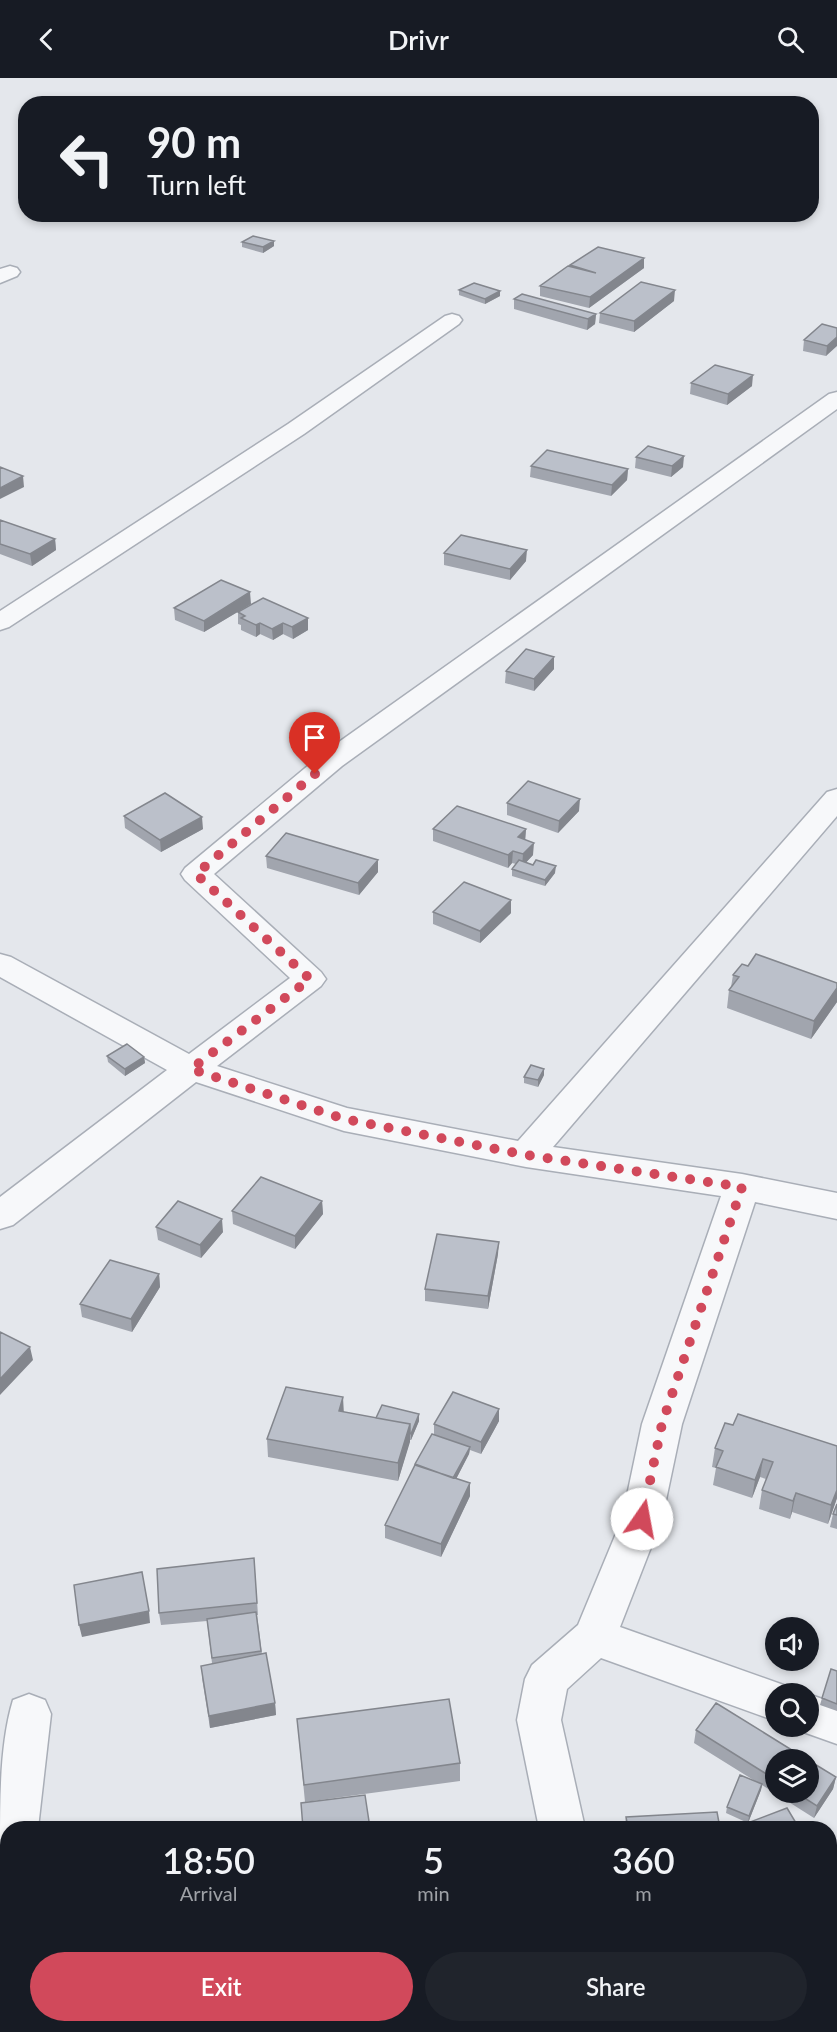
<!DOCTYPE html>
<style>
body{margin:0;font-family:Lato,sans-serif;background:#20242c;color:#f1f3f6;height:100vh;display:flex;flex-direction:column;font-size:22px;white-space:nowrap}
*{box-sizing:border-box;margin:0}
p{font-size:20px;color:#9ea1a6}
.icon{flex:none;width:33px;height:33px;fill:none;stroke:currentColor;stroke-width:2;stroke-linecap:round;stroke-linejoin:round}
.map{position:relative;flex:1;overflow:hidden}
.drawer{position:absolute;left:0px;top:1743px;width:837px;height:212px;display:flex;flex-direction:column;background:#171b24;border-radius:24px 24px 0 0;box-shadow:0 3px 9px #0003}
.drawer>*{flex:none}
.hud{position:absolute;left:18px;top:18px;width:801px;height:126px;border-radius:24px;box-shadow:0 3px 9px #0003;background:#171b24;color:#f1f3f6;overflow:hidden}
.controls{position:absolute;left:765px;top:1539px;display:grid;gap:12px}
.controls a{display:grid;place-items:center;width:54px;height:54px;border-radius:50%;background:#171b24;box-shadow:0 3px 9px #0003;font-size:30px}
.pin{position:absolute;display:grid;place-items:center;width:51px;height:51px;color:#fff;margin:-62px -26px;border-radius:50% 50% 50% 0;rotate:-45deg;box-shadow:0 0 6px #0007}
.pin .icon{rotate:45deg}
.me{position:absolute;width:66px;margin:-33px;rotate:12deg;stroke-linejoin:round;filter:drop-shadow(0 0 4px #0008)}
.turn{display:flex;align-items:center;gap:21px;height:126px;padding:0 30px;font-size:27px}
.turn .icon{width:78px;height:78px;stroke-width:2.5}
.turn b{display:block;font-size:42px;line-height:51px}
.eta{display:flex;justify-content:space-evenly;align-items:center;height:102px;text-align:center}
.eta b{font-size:36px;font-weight:600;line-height:42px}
.primary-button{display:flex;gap:12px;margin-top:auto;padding:12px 30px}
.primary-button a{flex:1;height:69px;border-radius:36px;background:#d1495b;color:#fff;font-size:24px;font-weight:600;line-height:69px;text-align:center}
.primary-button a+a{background:#20242c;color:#f1f3f6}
header{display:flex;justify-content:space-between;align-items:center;height:78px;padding:0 30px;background:#171b24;font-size:27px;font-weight:600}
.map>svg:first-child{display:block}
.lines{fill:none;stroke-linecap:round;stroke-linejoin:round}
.minor-casing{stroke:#a9aeb7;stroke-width:3}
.minor{fill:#f7f8fa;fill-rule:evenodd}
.wall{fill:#a1a5ae}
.shaded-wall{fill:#83868d}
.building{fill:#bbc0ca;stroke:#83868d;stroke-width:1.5}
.route{stroke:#d1495b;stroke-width:10;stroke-dasharray:0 18}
</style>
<header><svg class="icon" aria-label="back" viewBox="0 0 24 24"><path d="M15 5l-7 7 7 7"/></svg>Drivr<svg class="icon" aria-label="search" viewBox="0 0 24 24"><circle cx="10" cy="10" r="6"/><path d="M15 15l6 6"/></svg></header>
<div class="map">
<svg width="837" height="1954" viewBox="0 0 837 1954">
<rect width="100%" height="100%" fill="#e4e7ec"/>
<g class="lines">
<defs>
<path id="minor" d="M10,188L17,190L20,194L17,198L0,205V191Z
M452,236L459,238L462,242L459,246L304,356L9,549L0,552V533L288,346L445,238Z
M837,314V331L342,688L214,796L321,894L326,901L321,908L217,988L347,1030L518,1063L827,714L837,711V738L553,1069L742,1096L837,1115V1141L755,1124L682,1346L662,1441L620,1549L792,1610L794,1616H776V1643L601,1580L567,1611L561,1642L585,1750H539L517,1642L525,1601L532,1587L578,1547L622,1441L642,1346L721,1118L526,1089L344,1053L196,1004L13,1147L0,1151V1119L167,992L0,899V876L11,879L189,976L290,900L185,802L181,796L185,790L322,676L829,316Z
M29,1616L45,1622L51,1636L38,1750H8V1769L0,1766C0,1720 0,1665 13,1622Z
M808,1616L837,1626V1666L792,1650L808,1648Z
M8,1793V1899L0,1902V1796Z
M595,1947H645L648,1954H598Z"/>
</defs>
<use href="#minor" class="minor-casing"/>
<use href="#minor" class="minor"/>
</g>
<path class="wall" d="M274,163V168L263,175L242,169V164Z
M644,180V190L589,230L540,218V208L570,189V187Z
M459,212L500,218L485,226L459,217Z
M514,221L596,236L595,246L587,252L514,231Z
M674,223L634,254L599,245L600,235Z
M837,250L826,278L803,273L804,262Z
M691,305L752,308L727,327L690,316Z
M636,379L683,389L671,399L635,390Z
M531,388L628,391L627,402L611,418L530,399Z
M0,442L55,461L56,472L32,488L0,476Z
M444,475L526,483L510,502L444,487Z
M251,526L204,554L175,542L174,530Z
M238,534L308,540V552L293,561L283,556L273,562L260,556L256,559L241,552V547L238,546Z
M554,591L534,613L505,605L506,593Z
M507,725L579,733L558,755L507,737Z
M124,738L203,751L161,774L125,750Z
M433,751H526L525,762L533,777L526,784L555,795L545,808L512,798V791L516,786L512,785L508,790L433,763Z
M266,778L378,794L359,817L267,790Z
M511,822V835L480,865L433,846V834Z
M748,888L837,924L811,961L727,930L729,912L731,909L733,897Z
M107,978L144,979L145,985L125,998L108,984Z
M544,991V997L538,1009L524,1005V999Z
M322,1123L323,1136L295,1171L233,1146L232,1133Z
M156,1149L223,1154L201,1180L158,1162Z
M498,1176L488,1231L425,1223V1211Z
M159,1196L160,1209L132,1254L82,1239L80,1226Z
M344,1334L376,1340L419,1343L411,1362H410L398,1403L268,1379L267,1361Z
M499,1343L481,1376L470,1372L469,1376L456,1401L470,1418L441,1479L385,1460V1447L434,1357V1346Z
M725,1345L837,1420L828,1446L792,1434L790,1441L759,1431L762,1412L766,1401L760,1399L752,1420L713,1407L716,1390L712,1389L715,1370Z
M837,1426V1451L830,1449L833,1436Z
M254,1480L258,1537H257L262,1576L275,1625L276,1637L210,1650L202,1600L212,1585L207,1543L161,1547L159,1535Z
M837,1593V1633L820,1627L822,1620Z
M297,1641L460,1685V1703L305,1724Z
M696,1652L776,1682V1714H808L836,1699L833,1711L814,1740L762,1707L761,1712L748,1745L726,1735L727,1729L755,1703L694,1665Z
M626,1739L720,1750H625Z
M837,1868V1953L830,1926V1869Z"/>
<path class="shaded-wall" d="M274,163V168L263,175V169Z
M644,180V190L589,230L590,219Z
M675,212L674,223L634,254V243Z
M500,213V218L485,226V221Z
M596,236L595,246L587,252L588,241Z
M837,259V268L826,278L827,268Z
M753,297L752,308L727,327L728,316Z
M684,378L683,389L671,399L672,388Z
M628,391L627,402L611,418L612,407Z
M23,398L24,409L0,421V410Z
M55,461L56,472L32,488L30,476Z
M527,472L526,483L510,502V491Z
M250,514L251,526L204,554V543Z
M308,540V552L293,561L292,549Z
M260,545V556L256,559V547Z
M283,545V556L273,562L272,551Z
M554,579V591L534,613V601Z
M580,721L579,733L558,755L559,743Z
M202,739L203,751L161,774L160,762Z
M526,751L525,764L518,759Z
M534,765L533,777L522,789L523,776Z
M513,773L512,785L508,790V777Z
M378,782V794L359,817L358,805Z
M556,788L555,795L545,808V802Z
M511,822V835L480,865V853Z
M837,910V924L811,961L814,943Z
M144,979L145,985L125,998V991Z
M544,991V997L538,1009V1002Z
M322,1123L323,1136L295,1171V1158Z
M222,1141L223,1154L201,1180L200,1167Z
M499,1164L498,1176L488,1231V1218Z
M159,1196L160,1209L132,1254L131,1241Z
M30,1269L33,1282L0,1317V1301Z
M343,1319L344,1337L339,1333Z
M499,1331V1343L481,1376V1364Z
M419,1336V1343L411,1362V1356Z
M410,1346V1364L398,1403V1385Z
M470,1369L469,1376L453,1407V1401Z
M763,1381L760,1399L752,1420L755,1402Z
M470,1405V1418L441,1479V1466Z
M837,1412V1420L828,1446L831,1427Z
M796,1415L792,1434L790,1441L793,1423Z
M149,1533L150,1545L82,1559L79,1547Z
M275,1625L276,1637L210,1650L209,1638Z
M836,1699L833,1711L814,1740L817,1728Z
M762,1706L761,1712L748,1745L749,1738Z"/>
<path class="building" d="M253,158L274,163L263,169L242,164Z
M598,169L644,180L590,219L540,208L568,188L596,195L570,187Z
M641,204L675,212L634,243L600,235Z
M474,205L500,213L485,221L459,212Z
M522,216L596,236L588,241L514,221Z
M822,246L837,250V259L827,268L804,262Z
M715,287L753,297L728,316L691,305Z
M648,368L684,378L672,388L636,379Z
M547,372L628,391L612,407L531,388Z
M0,389L23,398L0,410Z
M0,442L55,461L30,476L0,466Z
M461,457L527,472L510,491L444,475Z
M221,502L250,514L204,543L174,530Z
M263,520L308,540L292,549L283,545L272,551L260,545L256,547L241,540L245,538L238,534Z
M526,571L554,579L534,601L506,593Z
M528,703L580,721L559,743L507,725Z
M165,715L202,739L160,762L124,738Z
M457,728L526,751L518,759L534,765L523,776L513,773L508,777L433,751Z
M286,755L378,782L358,805L266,778Z
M519,782L533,787L536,782L556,788L545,802L512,791Z
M464,804L511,822L480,853L433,834Z
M756,876L837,905V910L814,943L729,912L739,899L733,897L742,886L748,888Z
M127,966L144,979L125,991L107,978Z
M531,987L544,991L538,1002L524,999Z
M261,1099L322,1123L295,1158L232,1133Z
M178,1123L222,1141L200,1167L156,1149Z
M437,1156L499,1164L488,1218L425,1211Z
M110,1182L159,1196L131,1241L80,1226Z
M0,1254L30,1269L0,1301Z
M286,1309L343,1319L339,1333L410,1346L398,1385L267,1361Z
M453,1314L499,1331L481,1364L434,1346Z
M382,1327L419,1336L411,1356L410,1355V1346L376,1340Z
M738,1336L837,1368V1412L831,1427L796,1415L793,1423L762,1412L773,1384L763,1381L755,1402L716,1389L723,1373L715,1370L725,1345L733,1347Z
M432,1356L470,1369L453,1400L415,1386Z
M415,1387L470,1405L441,1466L385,1447Z
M837,1426V1437L833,1436Z
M254,1480L257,1525L159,1535L157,1491Z
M142,1494L149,1533L79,1547L74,1507Z
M256,1534L261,1573L212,1580L207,1541Z
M266,1575L275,1625L209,1638L201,1588Z
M831,1591L837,1593V1626L822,1620Z
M449,1621L460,1685L304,1707L297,1641Z
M716,1625L808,1682H776V1702L696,1652Z
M808,1682L836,1699L817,1728L795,1714H808Z
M740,1697L762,1706L749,1738L727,1729Z
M365,1717L370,1750H303L301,1725Z
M787,1730L799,1750H744L742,1747Z
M717,1734L720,1750H628L626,1739Z
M837,1868V1930L830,1902V1869Z"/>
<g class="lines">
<path class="route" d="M315,696L196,796L310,901L191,991L344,1041L526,1077L742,1109L662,1346L642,1441"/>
</g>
</svg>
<div class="controls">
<a><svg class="icon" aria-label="sound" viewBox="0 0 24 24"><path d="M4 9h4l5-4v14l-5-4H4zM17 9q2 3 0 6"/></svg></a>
<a><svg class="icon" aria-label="search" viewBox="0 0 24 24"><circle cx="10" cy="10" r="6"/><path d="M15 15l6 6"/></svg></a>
<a><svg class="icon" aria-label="layers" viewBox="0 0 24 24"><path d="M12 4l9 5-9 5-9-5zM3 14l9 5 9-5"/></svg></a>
</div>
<div class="pin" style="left:315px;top:696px;background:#d93025"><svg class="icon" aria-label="arrive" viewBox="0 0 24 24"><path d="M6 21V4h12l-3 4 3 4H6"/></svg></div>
<svg class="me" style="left:642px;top:1441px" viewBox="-20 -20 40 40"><circle r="19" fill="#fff"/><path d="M0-13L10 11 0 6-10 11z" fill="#d1495b"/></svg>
<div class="hud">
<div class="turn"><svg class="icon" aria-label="left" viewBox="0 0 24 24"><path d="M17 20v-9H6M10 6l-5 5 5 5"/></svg><div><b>90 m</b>Turn left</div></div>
</div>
<section class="drawer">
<div class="eta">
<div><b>18:50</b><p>Arrival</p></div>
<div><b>5</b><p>min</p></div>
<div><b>360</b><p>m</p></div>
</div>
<div class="primary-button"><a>Exit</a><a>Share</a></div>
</section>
</div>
